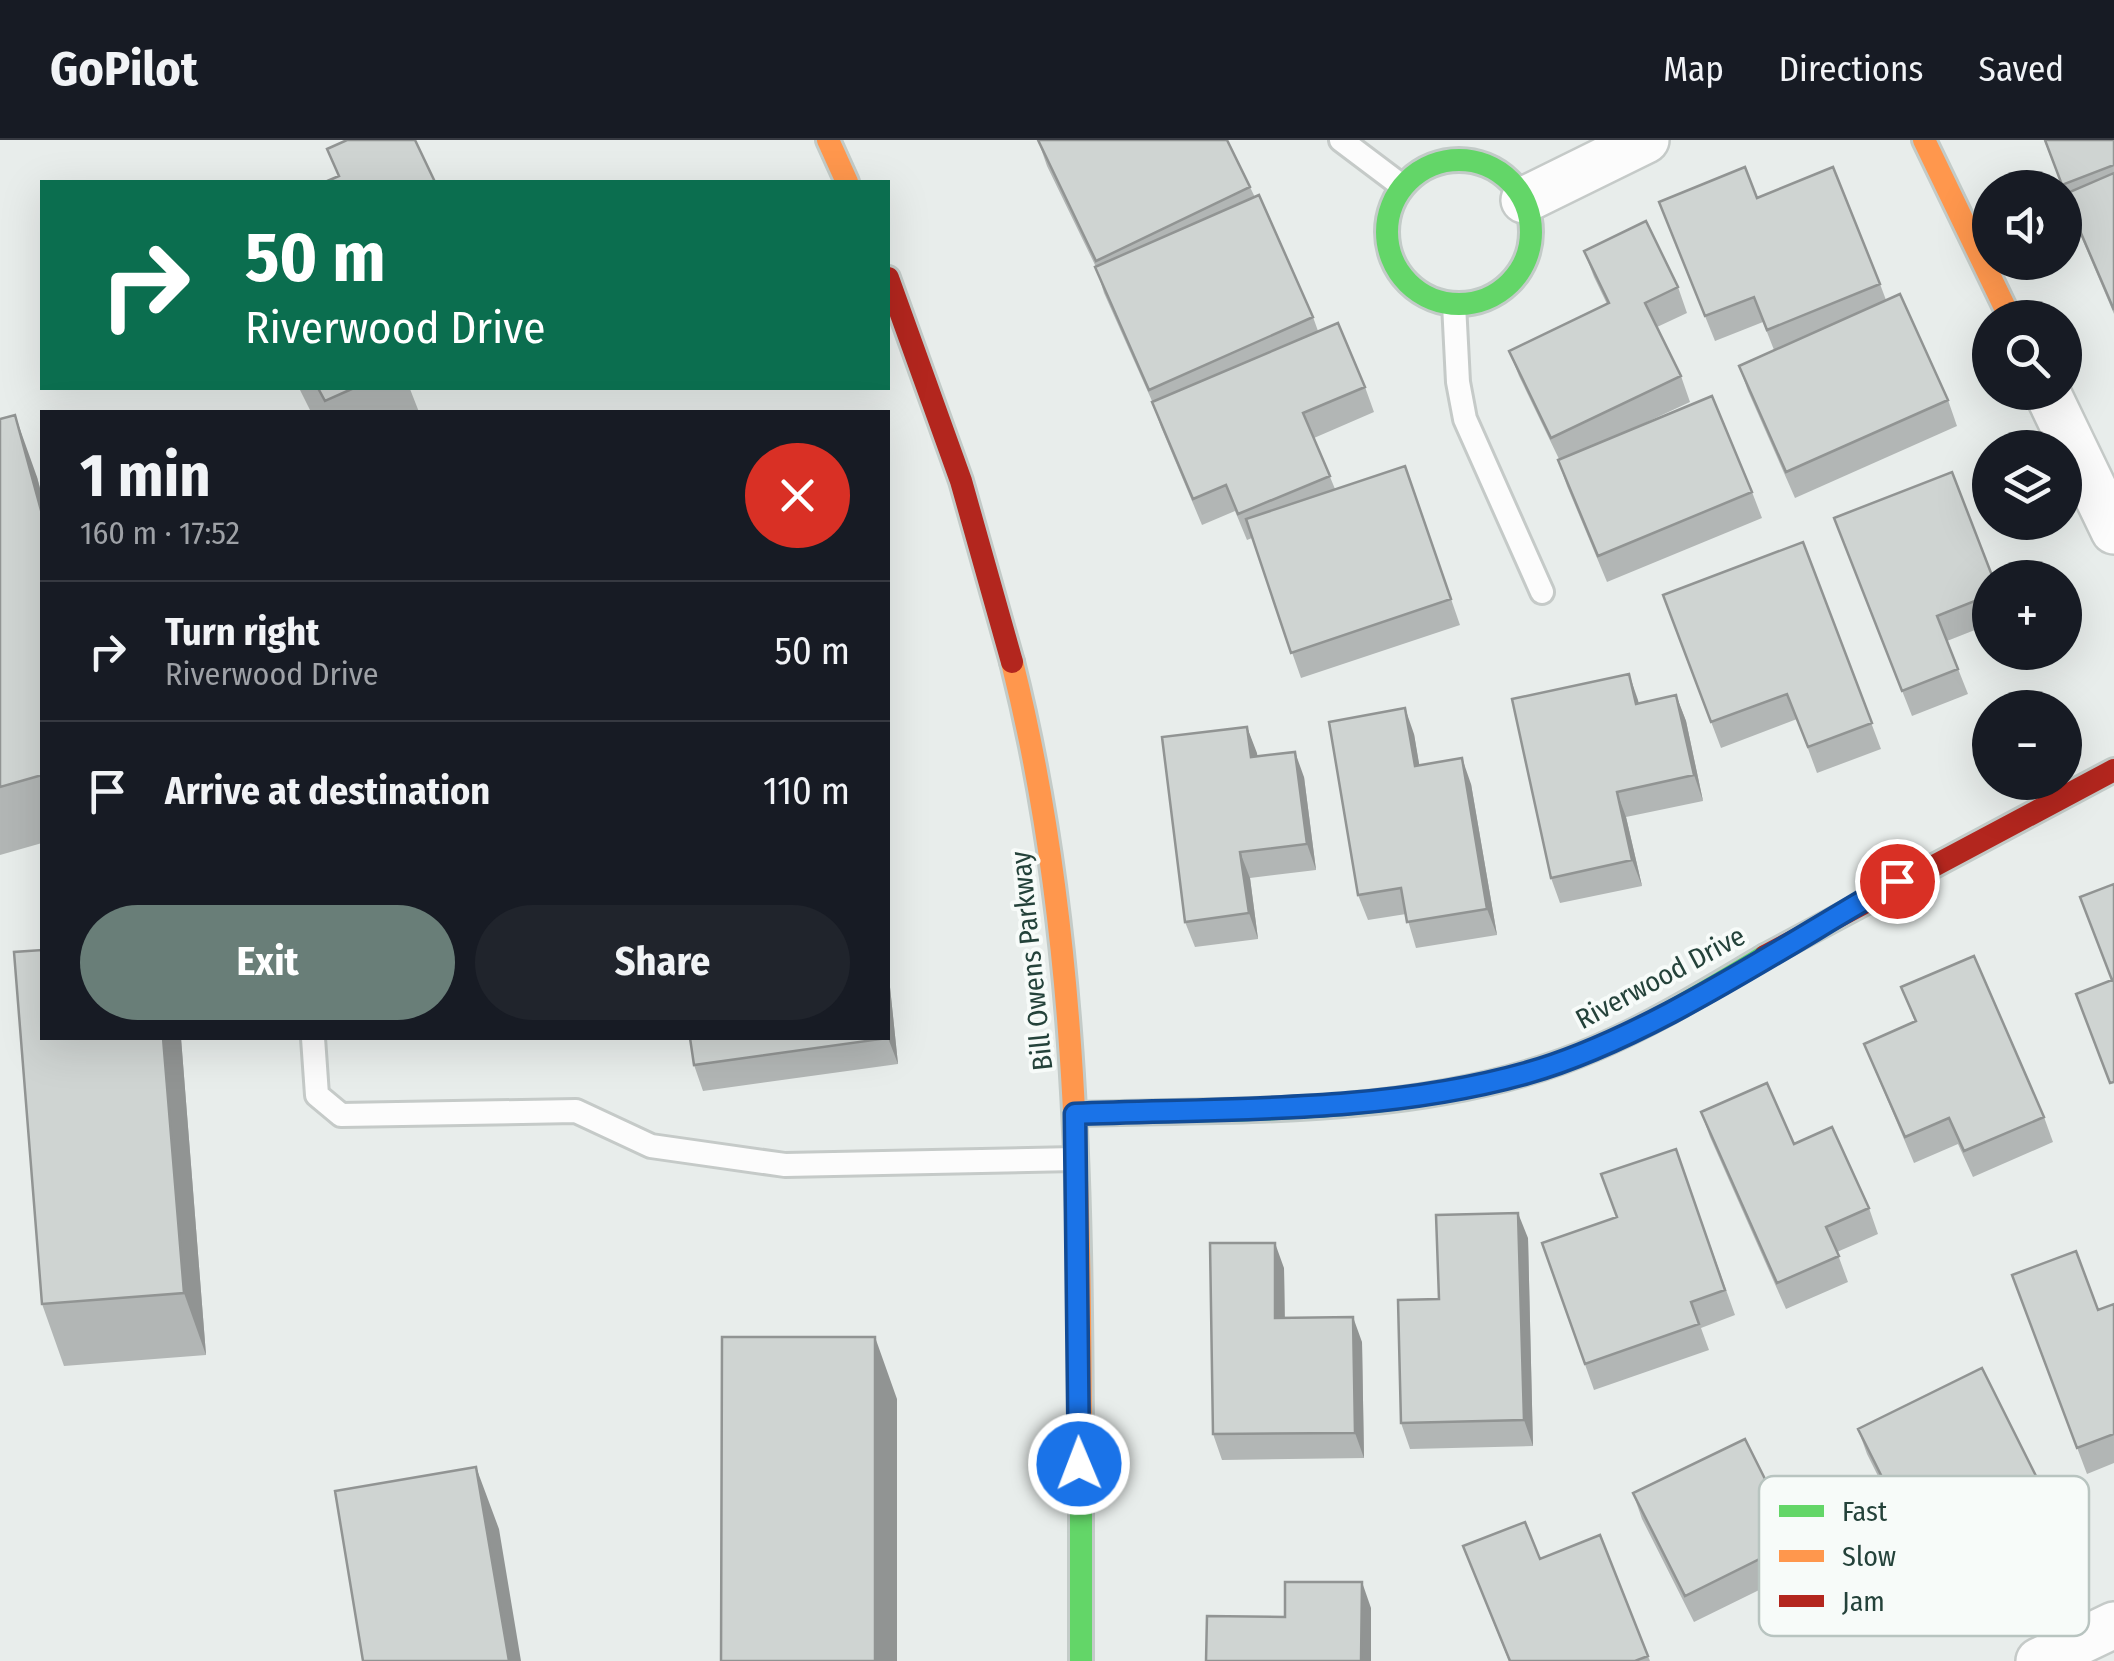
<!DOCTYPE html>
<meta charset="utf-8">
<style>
body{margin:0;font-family:"Fira Sans Condensed",sans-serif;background:#20242c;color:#f1f3f6;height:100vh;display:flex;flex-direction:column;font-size:38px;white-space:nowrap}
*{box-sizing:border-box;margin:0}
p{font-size:32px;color:#9ea1a6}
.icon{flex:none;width:55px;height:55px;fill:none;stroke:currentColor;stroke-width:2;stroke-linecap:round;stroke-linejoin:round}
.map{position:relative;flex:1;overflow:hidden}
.panel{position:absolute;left:40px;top:270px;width:850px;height:630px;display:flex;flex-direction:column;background:#171b24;border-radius:0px;box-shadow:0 10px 40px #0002}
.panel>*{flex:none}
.banner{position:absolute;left:40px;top:40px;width:850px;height:210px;border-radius:0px;box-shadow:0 10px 40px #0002;background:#0b6e4f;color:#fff;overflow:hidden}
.buttons{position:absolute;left:1972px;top:30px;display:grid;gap:20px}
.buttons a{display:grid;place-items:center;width:110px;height:110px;border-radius:50%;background:#171b24;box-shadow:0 10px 40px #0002;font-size:50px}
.pin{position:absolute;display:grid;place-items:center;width:85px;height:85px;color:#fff;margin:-42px;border:5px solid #fff;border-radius:50%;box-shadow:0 2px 10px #0007}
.me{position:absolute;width:110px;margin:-55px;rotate:359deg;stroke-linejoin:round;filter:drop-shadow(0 0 8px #0008)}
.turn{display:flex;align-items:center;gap:35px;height:210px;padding:0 40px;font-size:45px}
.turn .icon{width:130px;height:130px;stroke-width:2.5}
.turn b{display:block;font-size:70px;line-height:85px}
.round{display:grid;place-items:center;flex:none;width:105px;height:105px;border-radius:52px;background:#20242c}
.headline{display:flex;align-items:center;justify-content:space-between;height:170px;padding:0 40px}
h1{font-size:60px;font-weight:700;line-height:75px}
.button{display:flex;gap:20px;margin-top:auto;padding:20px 40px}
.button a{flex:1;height:115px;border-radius:60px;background:#697e78;color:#fff;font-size:40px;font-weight:700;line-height:115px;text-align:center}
.button a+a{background:#20242c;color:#f1f3f6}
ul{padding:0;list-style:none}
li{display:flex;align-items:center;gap:30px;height:140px;padding:0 40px;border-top:2px solid #363941}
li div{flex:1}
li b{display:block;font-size:38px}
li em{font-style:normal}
header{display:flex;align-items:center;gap:60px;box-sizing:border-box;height:140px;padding:0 50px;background:#171b24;border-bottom:2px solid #363941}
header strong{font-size:48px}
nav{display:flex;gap:55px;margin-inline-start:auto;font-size:35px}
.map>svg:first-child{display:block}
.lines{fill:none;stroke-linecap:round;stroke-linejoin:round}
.lane-casing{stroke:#c5cac8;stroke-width:28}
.street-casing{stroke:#c5cac8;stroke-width:50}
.fast-casing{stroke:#c3cbc8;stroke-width:28}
.slow-casing{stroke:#c3cbc8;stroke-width:28}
.jam-casing{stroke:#c3cbc8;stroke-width:28}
.lane{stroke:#fcfcfc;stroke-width:22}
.street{stroke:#fcfcfc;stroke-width:45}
.fast{stroke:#63d668;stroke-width:22}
.slow{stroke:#ff974d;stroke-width:22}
.jam{stroke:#b3261e;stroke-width:22}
.wall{fill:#b2b6b5}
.shaded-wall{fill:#919493}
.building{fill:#cfd4d2;stroke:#919493;stroke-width:2.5}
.route-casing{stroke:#114b97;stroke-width:25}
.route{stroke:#1a73e8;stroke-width:18}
.labels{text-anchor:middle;stroke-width:8;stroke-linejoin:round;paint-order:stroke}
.street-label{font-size:28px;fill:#24423a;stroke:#f7fbf9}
.key{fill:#f7fbf9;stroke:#b8c4c0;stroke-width:2.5}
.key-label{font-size:28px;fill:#24423a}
</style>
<header>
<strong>GoPilot</strong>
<nav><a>Map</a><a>Directions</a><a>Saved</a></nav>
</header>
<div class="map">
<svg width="2114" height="1521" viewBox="0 0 2114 1521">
<rect width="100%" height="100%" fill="#e8edeb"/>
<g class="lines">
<defs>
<path id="lane" d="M1341,0L1402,46
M1454,164L1458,242L1465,279L1542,452
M313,898L317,955L341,975L576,971L651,1006L785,1025L1075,1019"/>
<path id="street" d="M1524,60L1646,0
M2047,252L2114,391
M2039,1521L2114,1485"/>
<path id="fast" d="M1387 92a72 72 0 1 1 144 0a72 72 0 1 1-144 0Z
M1075,974C1237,969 1409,977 1563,921C1635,895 1700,855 1765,816
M1081,1306V1521"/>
<path id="slow" d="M828,0L847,42
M1924,0L2010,178
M1012,522C1077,779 1080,1043 1081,1306"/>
<path id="jam" d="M888,138L961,341L1012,522
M1765,816L2114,630"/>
</defs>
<use href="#lane" class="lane-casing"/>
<use href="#street" class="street-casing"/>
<use href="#fast" class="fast-casing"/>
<use href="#slow" class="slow-casing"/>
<use href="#jam" class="jam-casing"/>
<use href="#lane" class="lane"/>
<use href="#street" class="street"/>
<use href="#fast" class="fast"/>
<use href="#slow" class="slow"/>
<use href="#jam" class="jam"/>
</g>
<path class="wall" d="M1038,0L1250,47L1313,177L1318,191L1365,247L1374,272L1314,298L1335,349L1405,326L1460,485L1301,538L1252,398L1247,400L1235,371L1202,385L1161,287L1152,261L1104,153L1096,127L1047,26Z
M2044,0H2114V174L2074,80L2065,56V48H2063Z
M1757,58L1880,144L1886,160L1948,260L1957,286L1795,358L1748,251L1739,226L1774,210L1763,182L1715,201L1659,62Z
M1584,111L1678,147L1687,173L1657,187L1681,236L1690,262L1634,288L1752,352L1762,378L1607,442L1567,346L1558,320L1559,319L1519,236L1509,211L1607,164L1594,137Z
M299,248H413L410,249L419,272H311Z
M0,279L37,337L42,356V703L0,715Z
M1834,378L1990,438V484L1947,501L1968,554L1912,576Z
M1803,402L1881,609L1817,633L1797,579L1721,608L1663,455Z
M1676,555L1686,581L1703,661L1626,677L1642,746L1560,763L1551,738L1639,563Z
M1247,587L1257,616L1304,637L1316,730L1250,738L1258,799L1195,807L1185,782Z
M1414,594L1419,625L1471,644L1497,795L1416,808L1406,774L1368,780L1358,755Z
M888,828L898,924L703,951L694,925Z
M1901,847L2044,977L2053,1002L1973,1037L1958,1004L1914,1023L1864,904L1915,882Z
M42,898H181L206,1215L64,1226L42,1164Z
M1701,972L1869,1068L1878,1094L1837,1112L1848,1142L1786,1169L1710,997Z
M1676,1009L1735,1175L1701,1188L1709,1210L1594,1250L1542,1103L1617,1077Z
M1528,1098L1533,1306L1410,1309L1401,1283L1439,1159Z
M1284,1128L1285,1178L1362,1202L1364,1318L1222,1320L1213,1294Z
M2012,1135L2098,1170L2114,1164V1323L2087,1334Z
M1858,1289L2038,1340L2047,1365L1923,1426L1867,1314Z
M1633,1353L1796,1401L1806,1427L1694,1482L1642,1379Z
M1600,1395L1650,1521H1509L1463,1406L1540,1419Z"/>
<path class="shaded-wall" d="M15,275L37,337L42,356V374Z
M1629,534L1638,560L1645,590L1636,564Z
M1676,555L1686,581L1703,661L1694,635Z
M1405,568L1414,594L1424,652L1415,626Z
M1247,587L1257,613L1261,643L1251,617Z
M1295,612L1304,637L1316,730L1307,704Z
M1462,618L1471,644L1497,795L1487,769Z
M1617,652L1626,677L1642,746L1632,720Z
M1240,712L1250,738L1258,799L1249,773Z
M888,828L898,924L888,898Z
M163,898H181L206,1215L184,1153Z
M1518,1073L1528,1098L1533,1306L1524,1280Z
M1275,1103L1284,1128L1285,1203L1275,1178Z
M1353,1177L1362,1202L1364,1318L1355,1293Z
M875,1197L897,1259V1521H875Z
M476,1327L499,1389L521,1521H509Z
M1362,1442L1371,1468V1521H1361Z"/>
<path class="building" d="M347,0H415L435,42H325L339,36L327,9Z
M1038,0H1227L1250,47L1096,121Z
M2045,0H2114V25L2062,45Z
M1745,27L1757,58L1833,27L1880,144L1767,190L1754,157L1705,176L1659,62Z
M2114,33V170L2065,56V54Z
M1259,55L1313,177L1149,250L1095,127Z
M1646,81L1678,147L1645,163L1681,236L1551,298L1509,211L1609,163L1584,111Z
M1900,154L1948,260L1786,332L1739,226Z
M1338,183L1365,247L1303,273L1330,336L1238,374L1226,345L1193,359L1152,262Z
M318,248H354L325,261Z
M1712,256L1752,352L1598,416L1558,320Z
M15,275L42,374V635L0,647V279Z
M1405,326L1451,459L1291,513L1246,379Z
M1952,332L1993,438H1990V455L1937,476L1958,529L1902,551L1834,378Z
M1803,402L1872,583L1808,607L1787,554L1711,582L1663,455Z
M1629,534L1636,564L1676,555L1694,635L1617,652L1632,720L1551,738L1512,559Z
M1405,568L1415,626L1462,618L1487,769L1407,782L1401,748L1358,755L1329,582Z
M1247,587L1251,617L1295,612L1307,704L1240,712L1249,773L1185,782L1162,597Z
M2114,744V942L2110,943L2076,854L2112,840L2080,757Z
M42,810V898H163L184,1153L42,1164L14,812Z
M1974,816L2044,977L1964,1011L1949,978L1905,997L1864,904L1916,881L1901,847Z
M888,892V898L694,925L690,898H888Z
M1767,943L1794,1004L1832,987L1869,1068L1826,1087L1839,1116L1777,1143L1701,972Z
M1676,1009L1725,1150L1691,1162L1699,1184L1585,1224L1542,1103L1617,1077L1601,1034Z
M1518,1073L1524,1280L1401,1283L1398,1160L1439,1159L1436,1075Z
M1210,1103H1275V1178L1353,1177L1355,1293L1213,1294Z
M2076,1111L2098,1170L2114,1164V1294L2077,1308L2012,1135Z
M722,1197H875V1521H721Z
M1982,1228L2038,1340L1914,1401L1858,1289Z
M1745,1299L1796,1401L1685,1456L1633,1353Z
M476,1327L509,1521H363L335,1351Z
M1525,1382L1540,1419L1600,1395L1648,1516L1635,1521H1510L1463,1406Z
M1285,1442H1362L1361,1521H1206L1207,1476L1285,1477Z"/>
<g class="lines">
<defs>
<path id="route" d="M1079,1324L1075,974C1224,968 1382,974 1527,933C1648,899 1786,804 1897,741"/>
</defs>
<use href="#route" class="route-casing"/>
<use href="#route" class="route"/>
</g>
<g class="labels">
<g class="street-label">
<text transform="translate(1031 821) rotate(-96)" y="10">Bill Owens Parkway</text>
<text transform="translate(1660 837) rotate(-28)" y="10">Riverwood Drive</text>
</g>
</g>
<rect x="1759" y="1336" width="330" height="160" rx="15" class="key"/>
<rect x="1779" y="1365" width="45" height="12" fill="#63d668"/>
<rect x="1779" y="1410" width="45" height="12" fill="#ff974d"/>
<rect x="1779" y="1455" width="45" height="12" fill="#b3261e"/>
<g class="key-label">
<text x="1842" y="1381">Fast</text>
<text x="1842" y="1426">Slow</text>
<text x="1842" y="1471">Jam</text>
</g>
</svg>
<div class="buttons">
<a><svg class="icon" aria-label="sound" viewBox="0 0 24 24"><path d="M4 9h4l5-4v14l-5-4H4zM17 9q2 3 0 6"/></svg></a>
<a><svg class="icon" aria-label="search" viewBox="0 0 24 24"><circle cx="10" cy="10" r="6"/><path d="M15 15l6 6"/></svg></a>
<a><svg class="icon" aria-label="layers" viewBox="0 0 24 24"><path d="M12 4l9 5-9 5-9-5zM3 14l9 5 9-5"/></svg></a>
<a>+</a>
<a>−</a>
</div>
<div class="pin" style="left:1897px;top:741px;background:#d93025"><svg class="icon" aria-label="arrive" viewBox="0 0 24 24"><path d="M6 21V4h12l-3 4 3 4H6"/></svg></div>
<svg class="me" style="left:1079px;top:1324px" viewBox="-20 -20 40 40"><circle r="17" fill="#1a73e8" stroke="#fff" stroke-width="3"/><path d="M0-11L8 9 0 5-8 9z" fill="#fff"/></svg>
<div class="banner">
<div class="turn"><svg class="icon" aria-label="right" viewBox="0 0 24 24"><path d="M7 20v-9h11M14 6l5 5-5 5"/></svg><div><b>50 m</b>Riverwood Drive</div></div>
</div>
<section class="panel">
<div class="headline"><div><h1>1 min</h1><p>160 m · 17:52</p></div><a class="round" style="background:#d93025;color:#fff"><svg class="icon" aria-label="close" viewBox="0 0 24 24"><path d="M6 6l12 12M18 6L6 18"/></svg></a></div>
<ul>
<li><svg class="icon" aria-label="right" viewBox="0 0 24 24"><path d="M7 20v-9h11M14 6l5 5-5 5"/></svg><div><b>Turn right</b><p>Riverwood Drive</p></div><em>50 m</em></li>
<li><svg class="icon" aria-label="arrive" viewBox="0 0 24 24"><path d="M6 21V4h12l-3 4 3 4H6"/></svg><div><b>Arrive at destination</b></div><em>110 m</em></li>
</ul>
<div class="button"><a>Exit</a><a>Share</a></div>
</section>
</div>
